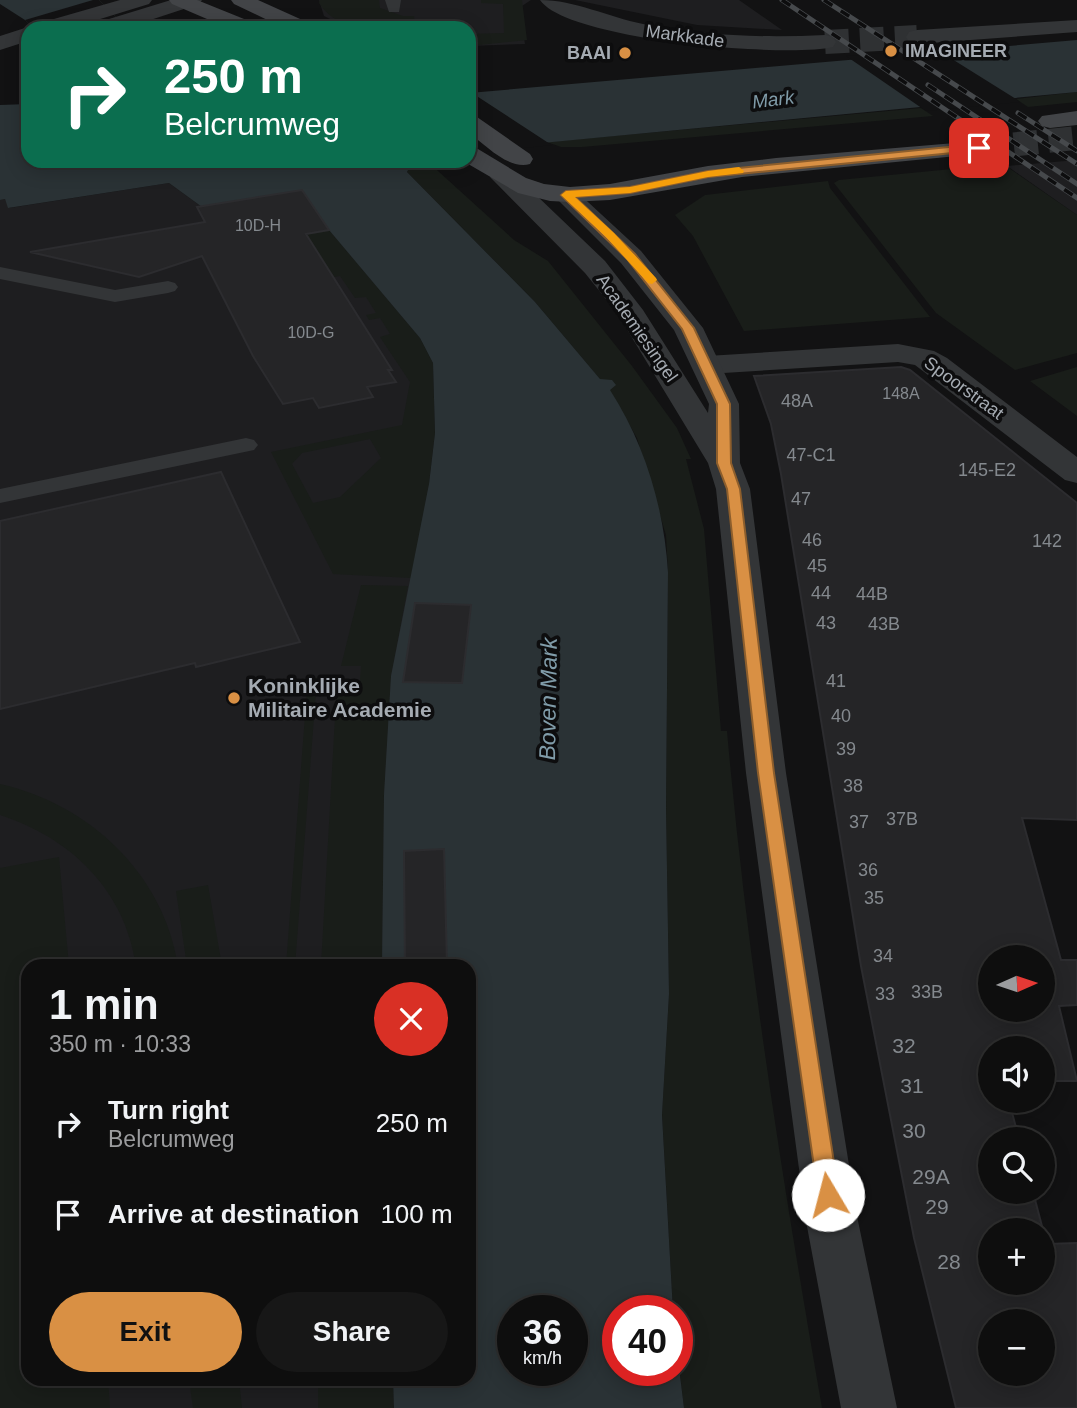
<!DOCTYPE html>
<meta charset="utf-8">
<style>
body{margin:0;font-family:Arial,sans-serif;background:#171717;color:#f1f3f6;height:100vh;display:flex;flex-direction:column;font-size:26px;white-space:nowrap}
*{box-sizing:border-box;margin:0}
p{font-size:23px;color:#9b9c9e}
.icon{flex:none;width:38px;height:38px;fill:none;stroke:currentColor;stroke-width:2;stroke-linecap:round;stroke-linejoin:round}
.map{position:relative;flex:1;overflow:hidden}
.side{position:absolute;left:21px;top:959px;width:455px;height:427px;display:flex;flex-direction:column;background:#0e0e0e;border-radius:21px;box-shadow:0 4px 18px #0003,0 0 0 2px #2e2e2e}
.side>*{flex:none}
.guide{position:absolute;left:21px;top:21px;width:455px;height:147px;border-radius:21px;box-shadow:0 4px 18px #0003,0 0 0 2px #2e2e2e;background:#0b6e4f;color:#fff;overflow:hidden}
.needle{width:46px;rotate:87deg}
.controls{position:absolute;left:978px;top:945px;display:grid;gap:14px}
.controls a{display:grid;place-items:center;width:77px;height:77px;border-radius:50%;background:#0e0e0e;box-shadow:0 4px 18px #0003,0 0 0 2px #2e2e2e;font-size:35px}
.speed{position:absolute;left:497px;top:1295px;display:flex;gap:14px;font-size:35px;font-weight:700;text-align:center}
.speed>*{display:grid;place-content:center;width:91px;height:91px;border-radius:50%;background:#0e0e0e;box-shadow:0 4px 18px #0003,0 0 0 2px #2e2e2e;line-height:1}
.speed small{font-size:18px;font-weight:400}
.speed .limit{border:10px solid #d22;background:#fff;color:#111}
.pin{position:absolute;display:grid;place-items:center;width:60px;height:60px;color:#fff;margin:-30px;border-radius:14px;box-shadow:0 4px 10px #0006}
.me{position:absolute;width:77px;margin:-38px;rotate:352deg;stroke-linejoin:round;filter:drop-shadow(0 0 5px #0008)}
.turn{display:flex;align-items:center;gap:24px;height:147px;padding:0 28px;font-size:32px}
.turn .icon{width:91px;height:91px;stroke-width:2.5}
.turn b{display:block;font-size:49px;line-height:60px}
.round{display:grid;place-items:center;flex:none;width:74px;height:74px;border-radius:37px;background:#171717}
.headline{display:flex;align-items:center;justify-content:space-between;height:119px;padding:0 28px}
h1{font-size:42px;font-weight:800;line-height:52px}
.cta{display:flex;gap:14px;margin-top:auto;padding:14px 28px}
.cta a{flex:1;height:80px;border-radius:42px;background:#d99044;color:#111;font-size:28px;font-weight:800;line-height:80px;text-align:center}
.cta a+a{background:#171717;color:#f1f3f6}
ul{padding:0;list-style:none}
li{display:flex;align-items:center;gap:21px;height:91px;padding:0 28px}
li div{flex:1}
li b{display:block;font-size:26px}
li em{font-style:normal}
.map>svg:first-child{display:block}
.built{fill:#1e1e20}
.green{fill:#191d19;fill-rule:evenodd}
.water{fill:#2a3235;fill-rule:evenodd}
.pier{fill:#121213}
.building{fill:#252527;stroke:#2c2c2f;stroke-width:2;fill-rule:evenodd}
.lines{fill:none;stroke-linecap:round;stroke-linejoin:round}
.minor-tunnel{stroke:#2f3133;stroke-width:24;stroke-dasharray:24 11;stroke-linecap:butt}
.secondary-tunnel{stroke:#2f3133;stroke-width:24;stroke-dasharray:24 11;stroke-linecap:butt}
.service{fill:#333537;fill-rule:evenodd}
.minor{fill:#333537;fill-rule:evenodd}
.tertiary{fill:#333537;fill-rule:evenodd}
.secondary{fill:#424447;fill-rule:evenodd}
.rail-casing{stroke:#46494c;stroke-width:5}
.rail{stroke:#0d0d0e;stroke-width:3.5;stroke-dasharray:10;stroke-linecap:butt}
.route{fill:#d99044;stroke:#8d5e2c;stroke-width:2}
.slow{fill:#f59e0b}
.poi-dot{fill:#d99044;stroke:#0d0d0e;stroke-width:2.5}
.labels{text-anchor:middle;stroke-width:7;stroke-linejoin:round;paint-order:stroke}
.far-number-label{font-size:16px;fill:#84898e}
.far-street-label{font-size:18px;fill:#a5abb2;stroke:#0d0d0e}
.far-poi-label{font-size:18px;font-weight:bold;fill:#a5abb2;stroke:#0d0d0e;text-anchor:start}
.number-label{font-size:18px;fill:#84898e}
.far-water-label{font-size:19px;font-style:italic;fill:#809ca9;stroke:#0d0d0e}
.poi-label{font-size:21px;font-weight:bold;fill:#a5abb2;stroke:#0d0d0e;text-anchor:start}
.near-number-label{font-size:21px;fill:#84898e}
.water-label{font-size:23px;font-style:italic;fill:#809ca9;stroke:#0d0d0e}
</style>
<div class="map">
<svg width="1077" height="1408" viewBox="0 0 1077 1408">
<rect width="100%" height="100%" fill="#121213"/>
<path class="built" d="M319,0H531L519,8L525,44L469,46V28H348L324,16Z
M575,0H739L782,30L697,25Z
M1077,160V215L1007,166Z
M169,183L202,207L302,190L329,230L420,338L458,966H28V1379H393L394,1408H0V200L5,199L9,208Z"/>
<path class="green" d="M320,0H379L380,8L403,16H414L415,28C380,28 341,36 319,3Z
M481,0H522L527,40L469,46V34L504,33L503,4L481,3Z
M1077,92V102L1028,107L1016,99Z
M921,108L933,116L582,147H561L547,142Z
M413,161H427L514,240L548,261L632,366L677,428L691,459H686L704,529L721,731H727C747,958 783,1184 822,1408H684L677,1351V1311H673L662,1114L669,994L666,808L668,572L666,535L637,438L609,390L535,302L407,172Z
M1003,164L1077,215V353L1015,370L936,313L834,183L839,180Z
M828,181L830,188L930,317L744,331L693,236L675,215L705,195Z
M329,230L420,338L433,363L435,433L429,484L411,578L333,574L271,452L402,425L410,382L380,337L390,334L380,318L369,320L366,315L376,313L366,297L355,298L340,276L334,277L328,268L322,269L300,235ZM370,439L381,458L340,497L313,503L292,464L302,453Z
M1077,367V416L1030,381Z
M361,585L408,586L391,676L384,795L382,966H321L337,682L360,681L361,666H341Z
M308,676L317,678L295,966H286Z
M0,784C89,804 164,874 178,966H136C125,890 71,838 0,815Z
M59,857L69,966H28V1379H108L110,1408H0V868Z
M208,885L222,966H187L176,891Z
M189,1379H239L242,1408H193Z
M318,1379H393L394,1408H318Z"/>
<path class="water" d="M0,0H99L127,28H32L25,20L0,4Z
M1077,40V92L469,150V93Z
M28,104V161H413L407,172L535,302L600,379L612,380L616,385L610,390C645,444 664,508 668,572L666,808L669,994L662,1115L673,1311H618V1370H677V1351L684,1408H394L393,1379H469V966H382L384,795L391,676L429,484L435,433L433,363L420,338L329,230L301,190L202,207L169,183L8,208L5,199L0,200V105ZM513,1311H572V1370H513Z"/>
<path class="pier" d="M93,0H99L127,28H32L25,20Z
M936,49L1016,99L1020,102L926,111L846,56Z
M469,91L547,142L552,145L469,154Z"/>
<path class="building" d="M302,190L329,230L306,234L392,370H388L396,382L367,387L373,397L319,408L313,398L283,404L253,356L202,256L139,277L30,252L205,222L197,207Z
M901,367L910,370L1077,503V820L1022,818L1061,960H1077V1005L1059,1006L1077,1081H1043V1048H990V1101H1009L1019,1139H990V1192H1033L1043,1230H990V1283H1043V1231L1047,1244L1077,1243V1408H956L914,1238L861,966L781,474L771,424L754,376ZM990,957H1043V1010H990ZM990,1321H1043V1374H990Z
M221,472L300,642L196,667L195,663L0,709V521Z
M415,603L471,605L462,683L403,682Z
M444,849L447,966H405L404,851Z"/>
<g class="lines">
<path class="minor-tunnel" d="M825,42L917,37"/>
<path class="secondary-tunnel" d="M979,148L1076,138"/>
<path class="service" d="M385,0H401L399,12H389Z
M0,267L115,290L168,281L175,283L178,287L175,291L168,293L115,302L0,279Z
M246,438L254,440L258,445L254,450L0,503V489Z"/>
<path class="minor" d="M120,0H152L149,4L71,28H37L40,23Z
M171,0H202L199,4L126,28H109L106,24L109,19Z
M540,0C575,0 608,17 643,24C703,36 764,38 825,35L833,37L836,42L833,47C785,58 567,40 540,0Z
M1077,20V32L917,44L909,42L906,37L909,32L917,30Z
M28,27V41L0,50V36Z
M898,344L934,351L947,358L1077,457V483L1065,480L915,365L898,362L707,374L696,371L692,365L696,359L707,356Z"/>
<path class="tertiary" d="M503,169L512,172L605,261L643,310L708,413L709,404L674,330L621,263L553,195L557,190L566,187L575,190L641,251L703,328L739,404L740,463L750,489L786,773L858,1221L897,1408H841L806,1221L746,773L716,489L708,463L617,313L585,273L490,177L494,172Z"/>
<path class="secondary" d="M169,0H197L254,23L257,28H228L172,4Z
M231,0H258L309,23L312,28H284L234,4Z
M1077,111V125L1050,128L1042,126L1038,121L1042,116Z
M469,115L477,117L530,154L533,159L530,164C508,170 486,145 469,133Z
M979,141L988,143L991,148L988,153L742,177L610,200L570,202L550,201L518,193L463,161H469V147L478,149L526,178L544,184L570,187L610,184L708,166L776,158Z"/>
<defs>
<path id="rail" d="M782,0L1077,198
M824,0L1077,164
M928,85L1077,184
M1018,113L1077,151"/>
</defs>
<use href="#rail" class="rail-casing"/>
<use href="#rail" class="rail"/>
</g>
<path class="route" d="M979,144L983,145V150L708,177L630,193L575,197L635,254L694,328L730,404L731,463L740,489L774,773L839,1195L836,1201L828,1204L821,1201L818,1195L758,773L727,489L717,463V404L682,329L627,259L561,195L566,191L630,187L708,171Z"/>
<path class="slow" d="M739,167L744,171L743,173L708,177L630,193L575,197L614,233L656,278L657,280L652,284L648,283L606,237L561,195L566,191L630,187L708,171Z"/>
<g class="poi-dot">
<circle cx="891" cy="51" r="7"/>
<circle cx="625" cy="53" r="7"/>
<circle cx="234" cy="698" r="7"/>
</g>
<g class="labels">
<g class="far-number-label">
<text x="258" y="231">10D-H</text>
<text x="311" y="338">10D-G</text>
<text x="901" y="399">148A</text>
</g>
<g class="far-street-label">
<text transform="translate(685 36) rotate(8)" y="6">Markkade</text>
<text transform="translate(637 328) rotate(55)" y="6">Academiesingel</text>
<text transform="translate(964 388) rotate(36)" y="6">Spoorstraat</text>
</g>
<g class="far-poi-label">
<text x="905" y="57">IMAGINEER</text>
<text x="611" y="59" text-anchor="end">BAAI</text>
</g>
<g class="number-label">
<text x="797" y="407">48A</text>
<text x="811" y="461">47-C1</text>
<text x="987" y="476">145-E2</text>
<text x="801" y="505">47</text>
<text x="812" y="546">46</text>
<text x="1047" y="547">142</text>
<text x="817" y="572">45</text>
<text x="821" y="599">44</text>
<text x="872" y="600">44B</text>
<text x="826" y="629">43</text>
<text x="884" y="630">43B</text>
<text x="836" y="687">41</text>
<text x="841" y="722">40</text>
<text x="846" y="755">39</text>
<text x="853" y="792">38</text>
<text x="902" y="825">37B</text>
<text x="859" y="828">37</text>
<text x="868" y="876">36</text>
<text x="874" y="904">35</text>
<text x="883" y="962">34</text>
<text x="927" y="998">33B</text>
<text x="885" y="1000">33</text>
</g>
<g class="far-water-label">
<text transform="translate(773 99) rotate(-7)" y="7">Mark</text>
</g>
<g class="poi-label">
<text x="248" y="693">Koninklijke<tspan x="248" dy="24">Militaire Academie</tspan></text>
</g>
<g class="near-number-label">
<text x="904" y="1053">32</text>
<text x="912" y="1093">31</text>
<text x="914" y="1138">30</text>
<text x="931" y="1184">29A</text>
<text x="937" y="1214">29</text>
<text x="949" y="1269">28</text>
</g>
<g class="water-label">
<text transform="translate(548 699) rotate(-89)" y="8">Boven Mark</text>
</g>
</g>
</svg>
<div class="controls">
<a><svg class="needle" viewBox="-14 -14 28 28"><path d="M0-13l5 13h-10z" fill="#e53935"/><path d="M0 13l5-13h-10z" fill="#9b9c9e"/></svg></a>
<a><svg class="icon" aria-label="sound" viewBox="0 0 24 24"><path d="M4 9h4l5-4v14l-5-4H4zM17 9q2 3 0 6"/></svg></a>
<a><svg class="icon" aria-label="search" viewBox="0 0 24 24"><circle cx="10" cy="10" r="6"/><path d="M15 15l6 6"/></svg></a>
<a>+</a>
<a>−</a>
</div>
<div class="speed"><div>36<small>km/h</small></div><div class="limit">40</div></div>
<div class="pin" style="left:979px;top:148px;background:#d93025"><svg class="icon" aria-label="arrive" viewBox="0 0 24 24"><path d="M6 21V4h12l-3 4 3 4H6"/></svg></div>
<svg class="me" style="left:828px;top:1195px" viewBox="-20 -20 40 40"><circle r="19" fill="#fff"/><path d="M0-13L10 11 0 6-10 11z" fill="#d99044"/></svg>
<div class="guide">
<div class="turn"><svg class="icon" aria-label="right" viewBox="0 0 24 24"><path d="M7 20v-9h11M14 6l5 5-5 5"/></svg><div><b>250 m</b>Belcrumweg</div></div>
</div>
<section class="side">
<div class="headline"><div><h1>1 min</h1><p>350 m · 10:33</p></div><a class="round" style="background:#d93025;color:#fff"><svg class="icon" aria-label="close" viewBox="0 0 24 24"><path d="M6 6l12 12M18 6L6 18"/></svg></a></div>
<ul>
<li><svg class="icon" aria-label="right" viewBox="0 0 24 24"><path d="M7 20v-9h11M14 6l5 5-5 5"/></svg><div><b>Turn right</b><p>Belcrumweg</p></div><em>250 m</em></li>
<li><svg class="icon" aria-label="arrive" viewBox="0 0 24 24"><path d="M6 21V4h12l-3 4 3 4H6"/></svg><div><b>Arrive at destination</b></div><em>100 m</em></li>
</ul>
<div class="cta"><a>Exit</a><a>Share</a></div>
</section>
</div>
